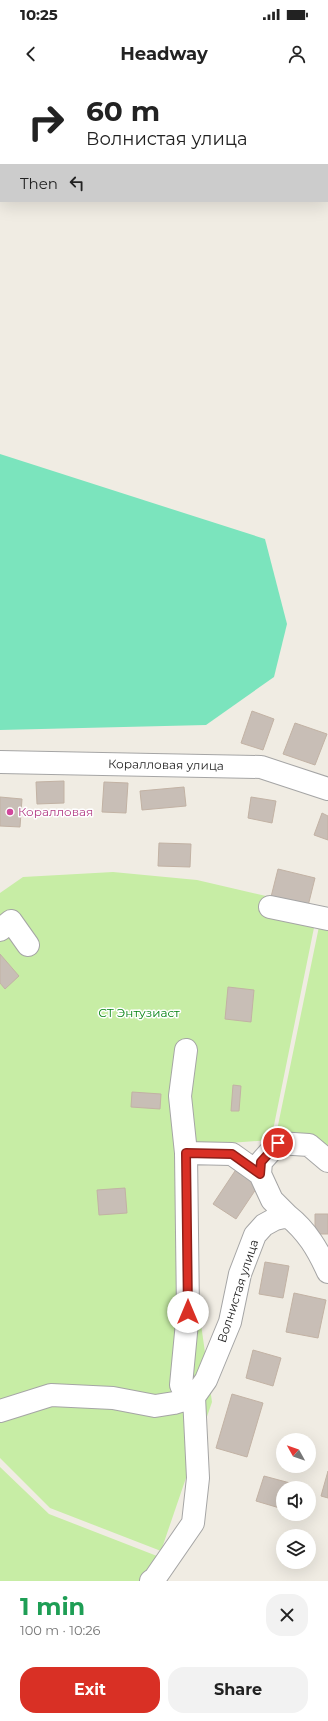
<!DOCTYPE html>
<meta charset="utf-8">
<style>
body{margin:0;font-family:Montserrat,sans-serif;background:#f2f2f2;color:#222;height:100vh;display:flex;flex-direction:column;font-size:15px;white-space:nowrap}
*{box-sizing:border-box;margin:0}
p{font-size:13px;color:#767676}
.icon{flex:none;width:22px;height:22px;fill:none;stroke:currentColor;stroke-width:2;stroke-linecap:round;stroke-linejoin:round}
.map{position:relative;height:1501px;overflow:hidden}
.details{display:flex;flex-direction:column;background:#fff;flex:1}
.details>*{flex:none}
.guide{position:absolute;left:0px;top:0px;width:328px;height:122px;box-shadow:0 4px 16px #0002;background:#fff;color:#222;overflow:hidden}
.needle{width:26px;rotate:310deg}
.buttons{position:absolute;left:276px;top:1353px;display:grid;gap:8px}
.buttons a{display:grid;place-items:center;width:40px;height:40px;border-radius:50%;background:#fff;box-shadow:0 4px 16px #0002;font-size:20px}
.pin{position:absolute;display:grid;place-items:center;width:34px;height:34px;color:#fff;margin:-17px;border:2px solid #fff;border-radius:50%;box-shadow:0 1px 4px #0007}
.me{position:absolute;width:44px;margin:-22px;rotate:0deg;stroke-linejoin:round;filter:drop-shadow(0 0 3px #0008)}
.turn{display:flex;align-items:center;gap:14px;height:84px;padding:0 20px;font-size:18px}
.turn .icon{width:52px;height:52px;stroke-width:2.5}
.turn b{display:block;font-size:28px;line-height:34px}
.then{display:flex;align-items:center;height:38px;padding:0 20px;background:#0003;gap:8px;font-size:15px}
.round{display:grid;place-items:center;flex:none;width:42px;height:42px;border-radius:16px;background:#f2f2f2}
.headline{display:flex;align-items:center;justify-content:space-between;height:68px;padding:0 20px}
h1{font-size:24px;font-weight:700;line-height:30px;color:#1e9e55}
.button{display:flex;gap:8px;margin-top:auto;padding:8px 20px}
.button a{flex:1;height:46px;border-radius:16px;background:#d93025;color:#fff;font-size:16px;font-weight:700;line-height:46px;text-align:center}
.button a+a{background:#f2f2f2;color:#222}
.status{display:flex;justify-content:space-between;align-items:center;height:28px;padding:0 20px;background:#fff;direction:ltr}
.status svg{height:11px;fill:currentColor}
header{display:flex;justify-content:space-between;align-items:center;height:52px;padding:0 20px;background:#fff;font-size:18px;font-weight:700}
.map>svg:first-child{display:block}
.grass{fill:#c7eda5}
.pitch{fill:#7be4bd}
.building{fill:#c8beb6;stroke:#c2b2a4}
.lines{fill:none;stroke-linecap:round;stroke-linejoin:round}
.minor-casing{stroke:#a5a5a5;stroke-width:24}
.minor{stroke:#fff;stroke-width:22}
.route-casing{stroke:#8d1f18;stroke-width:10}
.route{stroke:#d93025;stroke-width:7}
.hotel-dot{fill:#d1479c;stroke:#fff;stroke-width:1.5}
.labels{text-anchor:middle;stroke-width:3;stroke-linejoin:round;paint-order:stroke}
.street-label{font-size:12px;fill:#1e1e1e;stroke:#fff}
.hotel-label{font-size:12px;fill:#b23c85;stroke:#fff;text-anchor:start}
.park-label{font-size:12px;fill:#048311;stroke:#fff}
</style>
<div class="status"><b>10:25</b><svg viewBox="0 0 49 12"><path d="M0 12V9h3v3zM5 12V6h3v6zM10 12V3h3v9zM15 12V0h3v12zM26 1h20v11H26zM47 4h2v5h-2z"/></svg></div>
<header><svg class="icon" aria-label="back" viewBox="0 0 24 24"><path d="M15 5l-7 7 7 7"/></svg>Headway<svg class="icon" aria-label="person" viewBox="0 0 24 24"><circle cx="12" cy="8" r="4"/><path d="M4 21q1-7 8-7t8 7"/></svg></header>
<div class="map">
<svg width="328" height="1501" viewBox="0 0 328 1501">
<rect width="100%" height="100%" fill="#f0ece3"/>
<path class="grass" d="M113,792L197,800L318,828L271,1060L176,1067L212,1322L161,1471L50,1428L0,1378V813L23,797Z
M322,832L328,834V1074L276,1055Z
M0,1387L49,1434L157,1476L139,1501H0Z"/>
<path class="pitch" d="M0,374L265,459L287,544L274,597L206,645L0,650Z"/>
<path class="building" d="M252,631L274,639L263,670L241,663Z
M295,643L327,654L315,685L283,674Z
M64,701V723L37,724L36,702Z
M104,702L128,703L126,733L102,732Z
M184,707L186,726L142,730L140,711Z
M0,717L22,719L20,747L0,746Z
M251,717L276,721L272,743L248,738Z
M322,733L328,736V760L314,755Z
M159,763L191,764L190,787L158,786Z
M278,789L315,798L308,826L271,817Z
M0,874L19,896L5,909L0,903Z
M228,907L254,910L251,942L225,939Z
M233,1005L241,1006L239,1031H231Z
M132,1012L161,1014L160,1029L131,1027Z
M237,1088L260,1103L236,1139L213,1124Z
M125,1108L127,1133L99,1135L97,1110Z
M315,1134H328V1154H315Z
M265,1182L289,1186L283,1218L259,1214Z
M294,1213L326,1220L318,1258L286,1252Z
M253,1270L281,1278L273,1306L246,1298Z
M232,1314L263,1323L247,1377L216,1368Z
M328,1391V1418L321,1416Z
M264,1396L290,1403L289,1408H283V1429L256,1421Z"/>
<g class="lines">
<defs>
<path id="minor" d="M0,682L261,687L328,709
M270,827L328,839
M0,850L11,841L28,865
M186,1073L232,1074L260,1094L272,1120L288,1136
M260,1094L261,1082L278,1063L309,1065L328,1081
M0,1331L51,1315L113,1318L155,1326L174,1323L194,1317L206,1300L230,1242L240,1194L255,1155L264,1145L275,1139L288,1136C307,1151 318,1170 328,1192
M151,1501L155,1498L193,1443L198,1398L194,1317L184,1311L181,1305L188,1232L186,1073L180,1016L186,970"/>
</defs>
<use href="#minor" class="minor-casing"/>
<use href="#minor" class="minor"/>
</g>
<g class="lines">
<defs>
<path id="route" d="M188,1232L186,1073L232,1074L260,1094L261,1082L278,1063"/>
</defs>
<use href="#route" class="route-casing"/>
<use href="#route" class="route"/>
</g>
<circle class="hotel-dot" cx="10" cy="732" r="4"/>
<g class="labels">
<g class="street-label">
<text transform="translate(166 685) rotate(1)" y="4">Коралловая улица</text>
<text transform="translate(238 1211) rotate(-72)" y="4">Волнистая улица</text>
</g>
<g class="hotel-label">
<text x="18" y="736">Коралловая</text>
</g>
<g class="park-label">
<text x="139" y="937">СТ Энтузиаст</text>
</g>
</g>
</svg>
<div class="buttons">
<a><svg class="needle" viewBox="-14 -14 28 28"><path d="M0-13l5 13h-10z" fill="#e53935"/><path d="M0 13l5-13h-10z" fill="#767676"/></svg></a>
<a><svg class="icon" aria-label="sound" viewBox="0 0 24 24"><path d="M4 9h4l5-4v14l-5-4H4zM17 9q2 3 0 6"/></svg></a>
<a><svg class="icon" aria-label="layers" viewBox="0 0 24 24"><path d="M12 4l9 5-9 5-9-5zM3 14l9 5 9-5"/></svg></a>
</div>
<div class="pin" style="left:278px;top:1063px;background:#d93025"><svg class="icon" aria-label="arrive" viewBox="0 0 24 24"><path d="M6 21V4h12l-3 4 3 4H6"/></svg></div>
<svg class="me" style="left:188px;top:1232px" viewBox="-20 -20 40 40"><circle r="19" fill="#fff"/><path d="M0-13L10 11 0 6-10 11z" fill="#d93025"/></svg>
<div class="guide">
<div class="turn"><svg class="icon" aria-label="right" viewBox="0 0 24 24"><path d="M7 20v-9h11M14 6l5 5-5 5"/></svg><div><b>60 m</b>Волнистая улица</div></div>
<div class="then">Then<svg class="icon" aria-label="left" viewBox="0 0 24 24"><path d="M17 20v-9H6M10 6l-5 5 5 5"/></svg></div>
</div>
</div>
<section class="details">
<div class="headline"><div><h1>1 min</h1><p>100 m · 10:26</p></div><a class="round"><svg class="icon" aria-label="close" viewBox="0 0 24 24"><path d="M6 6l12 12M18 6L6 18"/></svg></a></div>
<div class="button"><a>Exit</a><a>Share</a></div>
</section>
